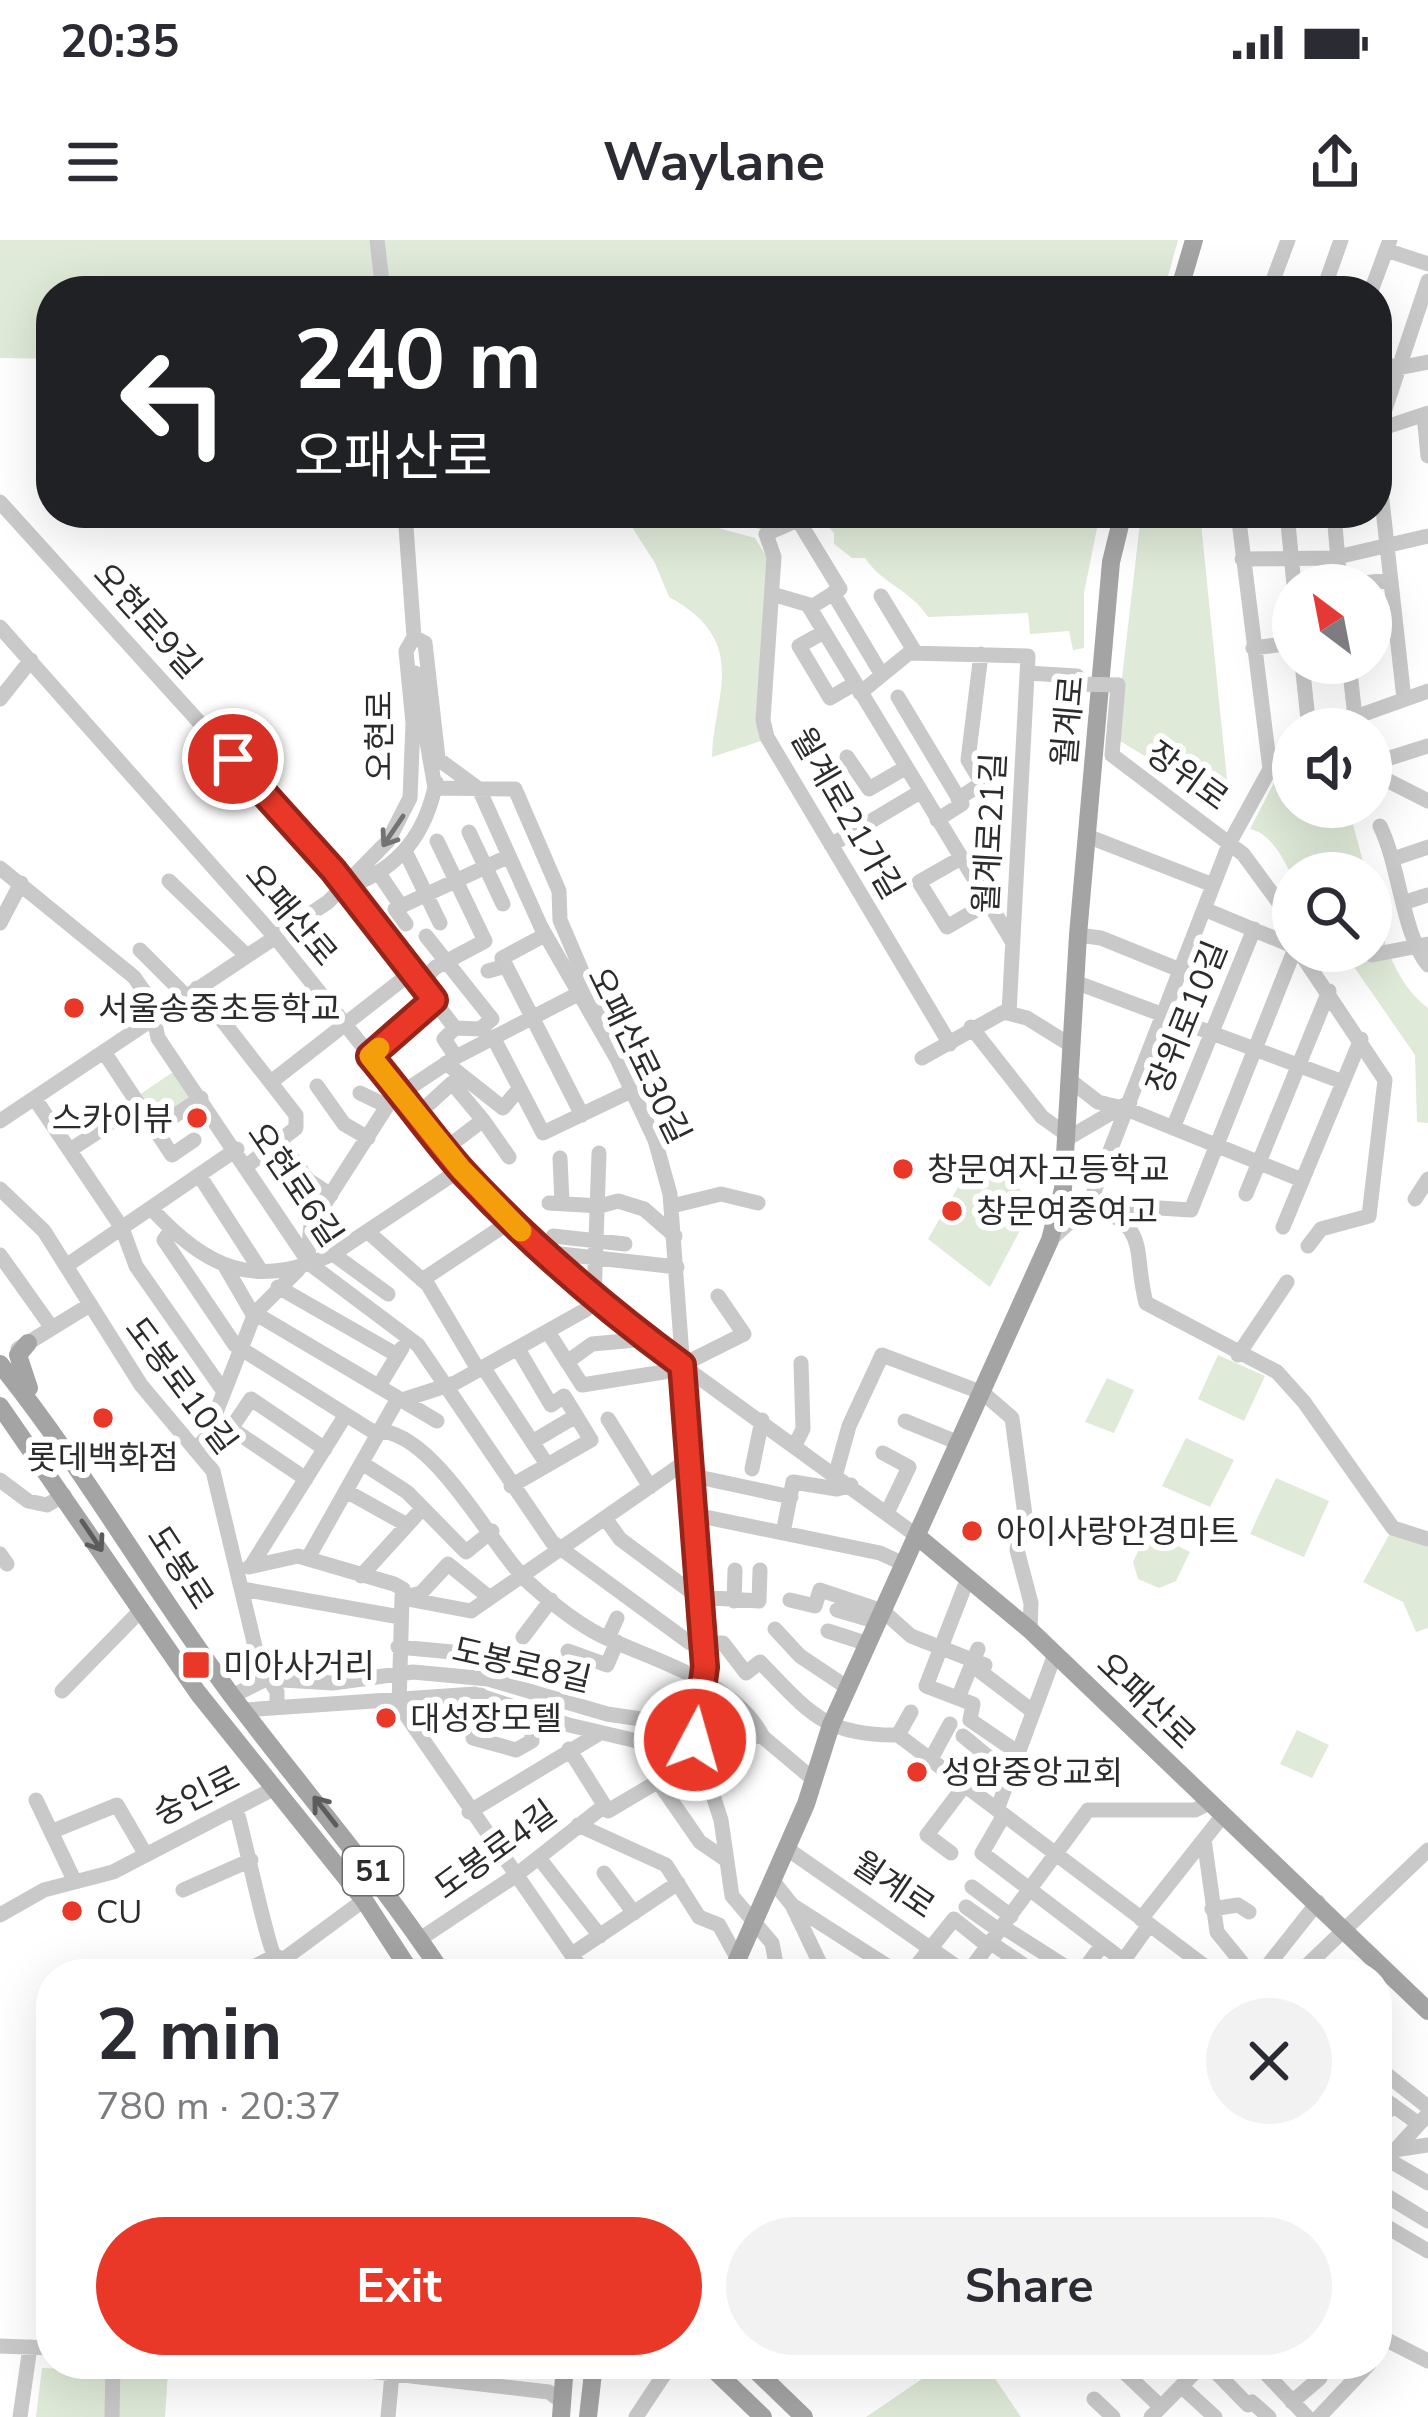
<!DOCTYPE html>
<meta charset="utf-8">
<style>
body{margin:0;font-family:"Nunito Sans","Noto Sans KR",sans-serif;background:#f2f2f3;color:#2b2b33;height:100vh;display:flex;flex-direction:column;font-size:45px;white-space:nowrap}
*{box-sizing:border-box;margin:0}
p{font-size:39px;color:#7c7c81}
.icon{flex:none;width:66px;height:66px;fill:none;stroke:currentColor;stroke-width:2;stroke-linecap:round;stroke-linejoin:round}
.map{position:relative;flex:1;overflow:hidden}
.sheet{position:absolute;left:36px;top:1719px;width:1356px;height:420px;display:flex;flex-direction:column;background:#fff;border-radius:48px;box-shadow:0 12px 48px #0002}
.sheet>*{flex:none}
.hud{position:absolute;left:36px;top:36px;width:1356px;height:252px;border-radius:48px;box-shadow:0 12px 48px #0002;background:#202124;color:#fff;overflow:hidden}
.needle{width:78px;rotate:328deg}
.buttons{position:absolute;left:1272px;top:324px;display:grid;gap:24px}
.buttons a{display:grid;place-items:center;width:120px;height:120px;border-radius:50%;background:#fff;box-shadow:0 12px 48px #0002;font-size:60px}
.pin{position:absolute;display:grid;place-items:center;width:102px;height:102px;color:#fff;margin:-51px;border:6px solid #fff;border-radius:50%;box-shadow:0 3px 12px #0007}
.me{position:absolute;width:132px;margin:-66px;rotate:6deg;stroke-linejoin:round;filter:drop-shadow(0 0 9px #0008)}
.turn{display:flex;align-items:center;gap:42px;height:252px;padding:0 60px;font-size:54px}
.turn .icon{width:156px;height:156px;stroke-width:2.5}
.turn b{display:block;font-size:84px;line-height:102px}
.round{display:grid;place-items:center;flex:none;width:126px;height:126px;border-radius:63px;background:#f2f2f3}
.summary{display:flex;align-items:center;justify-content:space-between;height:204px;padding:0 60px}
h1{font-size:72px;font-weight:700;line-height:90px}
.cta{display:flex;gap:24px;margin-top:auto;padding:24px 60px}
.cta a{flex:1;height:138px;border-radius:72px;background:#e93827;color:#fff;font-size:48px;font-weight:700;line-height:138px;text-align:center}
.cta a+a{background:#f2f2f3;color:#2b2b33}
.status{display:flex;justify-content:space-between;align-items:center;height:84px;padding:0 60px;background:#fff;direction:ltr}
.status svg{height:33px;fill:currentColor}
header{display:flex;justify-content:space-between;align-items:center;height:156px;padding:0 60px;background:#fff;font-size:54px;font-weight:700}
.map>svg:first-child{display:block}
.green{fill:#dfead8}
.lines{fill:none;stroke-linecap:round;stroke-linejoin:round}
.minor{stroke:#c9c9c9;stroke-width:15}
.major{stroke:#a4a4a4;stroke-width:18}
.minor-bridge{stroke:#c9c9c9;stroke-width:15}
.oneway{stroke:#737373}
.oneway2{stroke:#5c5c5c}
.route-casing{stroke:#972419;stroke-width:30}
.route{stroke:#e93827;stroke-width:21}
.slow{stroke:#f59e0b;stroke-width:21}
.poi-dot{fill:#e93827;stroke:#fff;stroke-width:4.5}
.labels{text-anchor:middle;stroke-width:12;stroke-linejoin:round;paint-order:stroke}
.shield{fill:#fff;stroke:#6b6b6b;stroke-width:3}
.shield-label{font-size:30px;font-weight:bold;fill:#2c2c2c}
.street-label{font-size:33px;fill:#2c2c2c;stroke:#fff}
.poi-label{font-size:33px;fill:#2c2c2c;stroke:#fff;text-anchor:start}
</style>
<div class="status"><b>20:35</b><svg viewBox="0 0 49 12"><path d="M0 12V9h3v3zM5 12V6h3v6zM10 12V3h3v9zM15 12V0h3v12zM26 1h20v11H26zM47 4h2v5h-2z"/></svg></div>
<header><svg class="icon" aria-label="menu" viewBox="0 0 24 24"><path d="M4 6h16M4 12h16M4 18h16"/></svg>Waylane<svg class="icon" aria-label="share" viewBox="0 0 24 24"><path d="M12 15V3M7 8l5-5 5 5M5 13v7h14v-7"/></svg></header>
<div class="map">
<svg width="1428" height="2177" viewBox="0 0 1428 2177">
<rect width="100%" height="100%" fill="#fff"/>
<path class="green" d="M0,0H1178L1164,51H51V119L0,118Z
M623,273H782L786,281L762,290L711,274L709,280L711,286L755,298L769,321L761,501L712,517C713,457 752,402 669,357L655,323Z
M817,273H1100L1084,353V408L1073,410L1069,391L1030,394L1028,373L928,377C910,349 882,344 865,318H852L834,304V293Z
M1163,273H1200L1228,549L1201,550L1115,498L1140,283L1159,286Z
M1277,537L1293,543V567L1349,569L1366,633H1293V638C1284,620 1271,593 1250,589Z
M1371,652C1382,694 1392,741 1428,768V883L1417,882L1415,815L1343,711H1371Z
M173,832L191,860L153,885L136,857Z
M980,909L1034,964L990,1047L928,999Z
M1218,1115L1265,1136L1244,1181L1198,1159Z
M1107,1138L1134,1150L1114,1193L1085,1182Z
M1186,1198L1234,1220L1210,1267L1162,1246Z
M1276,1238L1329,1261L1304,1317L1250,1294Z
M1393,1288L1428,1299V1388L1416,1392L1403,1362L1363,1342Z
M1148,1291L1190,1312L1176,1341L1159,1348L1138,1339L1133,1322Z
M1297,1490L1329,1505L1312,1538L1280,1524Z
M944,2124H985L1021,2177H866Z
M42,2128L168,2132L165,2177H36Z"/>
<g class="lines">
<path class="minor" d="M377,0L383,51
M1386,10L1428,24
M1269,51L1288,0
M1323,51L1341,0
M1371,51L1390,0
M1377,121L1398,128L1428,122
M1424,175L1428,216
M1377,190L1428,173
M1377,193L1428,41
M1377,215L1404,459
M0,262L333,630L455,788L444,799L456,817
M1238,273L1270,529L1293,524
M1287,273L1294,345
M1334,273L1340,345
M1242,319L1333,318L1428,296
M1347,345L1390,340
M833,353L882,435
M772,354L813,366L840,349L798,280L766,294L774,317L763,480L767,497L950,804
M881,356L915,412
M808,365L1012,701
M0,387L276,698L461,929L511,981L595,1062L917,1296
M824,392L799,406L830,458L854,444
M414,397L425,403L438,518
M1253,408L1293,403
M1302,423L1309,489
M1349,423L1355,477
M415,433L435,548L515,549L559,651L560,680L611,799
M1027,433L1077,436L1076,444
M1118,445L1112,515L1243,614L1293,682
M860,453L909,413L1028,416L1009,773
M898,457L962,564L937,580
M0,459L31,420
M1322,489L1428,451
M847,517L869,549L905,528
M438,519L479,549L541,687L617,819L655,900L670,954L705,1427L695,1500L721,1580L732,1656L772,1703L778,1734
M1371,524L1428,506
M1371,532L1428,561
M958,559L982,543L968,520L981,414
M1380,586C1400,627 1402,693 1428,725
M469,592L503,664
M1087,596L1213,645
M831,605L920,552
M406,613L440,683
M961,618L919,642L947,687L988,663
M1396,618L1428,607
M0,628L134,737L150,760L158,798L310,1024L418,1105L552,1302L690,1403H723L746,1433L760,1422C809,1472 824,1496 898,1495L1215,1734
M380,635L401,666
M169,641L247,716
M350,646C399,628 426,594 436,542
M1406,662L1428,655
M1204,669L1293,706
M0,683L21,643
M406,684L395,669L507,617
M545,695L502,718L582,875
M1078,695L1101,698L1180,730
M426,696L492,779L480,789L455,788
M140,710L186,756
M1299,711L1385,840L1369,976L1321,989L1308,1006
M1372,715L1428,704
M488,731L506,726
M420,742L436,727L485,701L437,601
M1075,742L1343,842
M197,748L296,875V888L248,925
M224,783L256,756
M971,787L1042,877L1070,897L1130,862
M493,797L543,893L631,851
M104,812L172,915L194,900
M370,816L435,760
M922,818L1004,772L1027,778L1072,806
M446,823L503,868L519,849
M1071,841L1098,862L1122,868
M271,842L412,732
M317,846L344,884L368,898
M360,853L387,866
M35,859L122,988L136,1026L222,1149
M1129,870L1302,940
M418,874L452,843L483,880L445,909
M483,880L509,917
M0,881L328,662L388,601L410,558L413,483L406,411L414,397L405,273
M1173,888L1254,689
M155,889L201,858
M281,903L308,940L331,955
M70,910L107,886
M560,918L562,962
M199,935L261,1031
M0,949L44,991L141,1145L213,1231L258,1419L277,1452V1465
M1246,954L1329,751
M1415,959L1428,939
M549,963L600,966L618,961L644,969L675,996
M1089,965C1152,987 1132,1009 1146,1063L1277,1132L1304,1162L1393,1288L1428,1299
M672,966L721,954L758,963
M151,968C206,1029 255,1050 333,1014L461,929
M1123,977L1143,967L1191,970L1294,711
M1283,987L1361,799
M171,990L164,1000L235,1105L372,1191C432,1185 491,1307 527,1341C549,1361 576,1383 602,1396C657,1422 734,1441 763,1497
M368,992L428,1045L476,1126L487,1133L546,1223
M553,996L625,1004
M1050,1000L1089,965L1230,602L1270,529L1293,509
M543,1012L677,1027
M333,1014L388,1054
M0,1015L52,1088
M308,1015L311,985L391,860L456,817L578,754
M66,1026L237,909
M226,1028L251,1071L437,1181
M422,1040L511,981
M278,1047L397,1115
M548,1092L582,1145L670,1131L744,1094L718,1056
M18,1109L88,1066
M1238,1115L1287,1042
M567,1122L592,1104L647,1099
M379,1146L402,1108
M608,1179L650,1247
M905,1181L959,1203
M226,1185L306,1239
M230,1190L251,1159L325,1209
M532,1202L576,1176
M796,1203L803,1189L801,1123
M195,1210L206,1198L255,1073L298,1030
M883,1213L909,1227L887,1273
M362,1223L407,1252L466,1312L492,1291
M752,1229L762,1180
M836,1233L849,1186L882,1115L983,1153L1012,1178L1025,1275L1017,1310L1031,1363L1030,1390
M689,1235L791,1257
M0,1240L28,1261L47,1265L64,1255
M511,1246L591,1200L564,1156L551,1165L518,1109
M346,1251L407,1285
M691,1274L880,1313L904,1324
M605,1278L620,1299L698,1357L759,1361L760,1330
M783,1293L793,1242L837,1249L851,1245
M0,1314L7,1324
M308,1318L396,1162L455,1143L587,1069L594,1060L599,913
M251,1326L345,1176
M249,1327L298,1316L394,1344L403,1349L402,1358L471,1371L688,1220
M361,1336L420,1271
M968,1338L926,1446L973,1464L970,1480L1017,1512
M242,1349L400,1377
M405,1357L421,1353L448,1324L490,1358
M402,1358L399,1465L585,1734
M790,1360L815,1366L820,1350L883,1371L911,1396L985,1425L981,1432L1031,1470
M734,1361L735,1330
M837,1370L878,1382
M775,1389L800,1416L848,1448
M828,1391L868,1404
M523,1397L551,1360
M608,1398L617,1378
M398,1407L463,1413
M568,1411L607,1425L617,1402
M266,1439L333,1443L413,1432L488,1439L607,1474L763,1497L814,1540
M62,1451L142,1369
M481,1455L473,1498L516,1510L532,1501V1470
M232,1456L266,1439
M958,1458L978,1409
M244,1470L475,1454L569,1485L701,1516
M898,1495L911,1472
M963,1496L1009,1534
M569,1509L608,1571L701,1516
M931,1519L950,1484
M657,1540L700,1602L725,1619
M36,1560L75,1642
M236,1568C243,1590 268,1709 275,1716L240,1734
M997,1570L1055,1414
M469,1572L600,1493
M1004,1575L982,1613L1141,1734
M578,1585L666,1625L699,1677L719,1685L746,1734
M53,1591L117,1565L146,1615
M1204,1599L1217,1692L1251,1734
M786,1608L967,1734
M951,1613L927,1595L965,1545
M539,1618L600,1696
M604,1633L634,1673
M772,1640L792,1665L825,1734
M972,1647L1011,1676
M183,1650L251,1620
M792,1665L900,1734
M966,1667L1000,1691
M1212,1669L1238,1665L1249,1672
M0,1675L44,1650L113,1632L273,1549
M1141,1679L1224,1574
M1003,1687L1077,1734
M420,1699L515,1636L604,1566
M991,1703L1037,1734
M572,1714L678,1643
M275,1716L284,1719L364,1660
M1123,1721L1149,1685
M910,1734L954,1679L988,1706
M967,1734L1088,1570H1195L1211,1562
M1081,1734L1102,1705
M1261,1734L1318,1662
M1298,1734L1428,1610
M1377,1827L1428,1867
M1377,1854L1419,1884
M1377,1883L1393,1865
M1394,1910L1428,1905
M1387,1919L1428,1943
M1377,1930L1428,1874
M1377,1950L1428,1981
M1377,1981L1428,2011
M1377,2095L1428,2121
M0,2106L51,2108
M308,2124L549,2152L561,2161
M1208,2124L1248,2165L1252,2162L1269,2177
M1257,2124L1307,2177
M1122,2130L1161,2167
M1181,2146L1215,2177
M1094,2159L1113,2177
M1292,2162L1320,2138L1307,2124
M20,2177L30,2107
M112,2177L113,2124
M388,2177L393,2124
M636,2177L671,2124
M1151,2177L1203,2124
M1319,2177L1369,2124"/>
<path class="major" d="M1179,51L1194,0
M28,1103L18,1115L29,1148
M0,1124C85,1230 151,1347 232,1456C302,1549 378,1636 443,1734
M0,1166L198,1453L364,1660L412,1734
M917,1296L1030,1390L1428,1771
M731,1734L806,1564L831,1485L1050,1000L1063,949L1078,695L1111,322L1123,273
M708,2124L763,2177
M749,2124L804,2177
M561,2177L565,2124
M588,2177L594,2124"/>
<path class="minor-bridge" d="M1076,444L1118,445"/>
</g>
<defs><path id="oneway-shaft" d="M-6 0H5M1.5-3L5.5 0L1.5 3" fill="none" stroke-width="1.6" stroke-linecap="round" stroke-linejoin="round" transform="scale(3)"/></defs>
<use class="oneway" href="#oneway-shaft" transform="translate(393 591) rotate(124)"/>
<g class="oneway2">
<use href="#oneway-shaft" transform="translate(92 1296) rotate(56)"/>
<use href="#oneway-shaft" transform="translate(325 1571) rotate(-128)"/>
</g>
<g class="lines">
<defs>
<path id="route" d="M233,519L333,630L434,760L370,816C402,854 431,896 464,933C531,1005 603,1067 682,1125L705,1427L695,1500"/>
</defs>
<use href="#route" class="route-casing"/>
<use href="#route" class="route"/>
<path class="slow" d="M379,808L370,816L461,929L521,991"/>
</g>
<g class="poi-dot">
<circle cx="74" cy="768" r="12"/>
<circle cx="197" cy="878" r="12"/>
<circle cx="903" cy="929" r="12"/>
<circle cx="952" cy="971" r="12"/>
<circle cx="103" cy="1178" r="12"/>
<circle cx="972" cy="1291" r="12"/>
<rect x="181" y="1410" width="30" height="30" rx="6"/>
<circle cx="386" cy="1478" r="12"/>
<circle cx="917" cy="1532" r="12"/>
<circle cx="72" cy="1671" r="12"/>
</g>
<g class="labels">
<rect class="shield" x="343" y="1607" width="60" height="48" rx="9"/>
<g class="shield-label">
<text x="373" y="1641">51</text>
</g>
<g class="street-label">
<text transform="translate(148 380) rotate(48)" y="12">오현로9길</text>
<text transform="translate(1067 481) rotate(-85)" y="12">월계로</text>
<text transform="translate(379 496) rotate(-90)" y="12">오현로</text>
<text transform="translate(1188 535) rotate(36)" y="12">장위로</text>
<text transform="translate(848 573) rotate(60)" y="12">월계로21가길</text>
<text transform="translate(989 593) rotate(-87)" y="12">월계로21길</text>
<text transform="translate(292 674) rotate(50)" y="12">오패산로</text>
<text transform="translate(1186 777) rotate(-68)" y="12">장위로10길</text>
<text transform="translate(640 815) rotate(64)" y="12">오패산로30길</text>
<text transform="translate(296 944) rotate(56)" y="12">오현로6길</text>
<text transform="translate(182 1145) rotate(53)" y="12">도봉로10길</text>
<text transform="translate(181 1327) rotate(57)" y="12">도봉로</text>
<text transform="translate(522 1424) rotate(13)" y="12">도봉로8길</text>
<text transform="translate(1147 1460) rotate(44)" y="12">오패산로</text>
<text transform="translate(196 1555) rotate(-27)" y="12">숭인로</text>
<text transform="translate(495 1609) rotate(-36)" y="12">도봉로4길</text>
<text transform="translate(894 1644) rotate(34)" y="12">월계로</text>
</g>
<g class="poi-label">
<text x="98" y="780">서울송중초등학교</text>
<text x="173" y="890" text-anchor="end">스카이뷰</text>
<text x="927" y="941">창문여자고등학교</text>
<text x="976" y="983">창문여중여고</text>
<text x="103" y="1229" text-anchor="middle">롯데백화점</text>
<text x="996" y="1303">아이사랑안경마트</text>
<text x="223" y="1437">미아사거리</text>
<text x="410" y="1490">대성장모텔</text>
<text x="941" y="1544">성암중앙교회</text>
<text x="96" y="1683">CU</text>
</g>
</g>
</svg>
<div class="buttons">
<a><svg class="needle" viewBox="-14 -14 28 28"><path d="M0-13l5 13h-10z" fill="#e53935"/><path d="M0 13l5-13h-10z" fill="#7c7c81"/></svg></a>
<a><svg class="icon" aria-label="sound" viewBox="0 0 24 24"><path d="M4 9h4l5-4v14l-5-4H4zM17 9q2 3 0 6"/></svg></a>
<a><svg class="icon" aria-label="search" viewBox="0 0 24 24"><circle cx="10" cy="10" r="6"/><path d="M15 15l6 6"/></svg></a>
</div>
<div class="pin" style="left:233px;top:519px;background:#d93025"><svg class="icon" aria-label="arrive" viewBox="0 0 24 24"><path d="M6 21V4h12l-3 4 3 4H6"/></svg></div>
<svg class="me" style="left:695px;top:1500px" viewBox="-20 -20 40 40"><circle r="17" fill="#e93827" stroke="#fff" stroke-width="3"/><path d="M0-11L8 9 0 5-8 9z" fill="#fff"/></svg>
<div class="hud">
<div class="turn"><svg class="icon" aria-label="left" viewBox="0 0 24 24"><path d="M17 20v-9H6M10 6l-5 5 5 5"/></svg><div><b>240 m</b>오패산로</div></div>
</div>
<section class="sheet">
<div class="summary"><div><h1>2 min</h1><p>780 m · 20:37</p></div><a class="round"><svg class="icon" aria-label="close" viewBox="0 0 24 24"><path d="M6 6l12 12M18 6L6 18"/></svg></a></div>
<div class="cta"><a>Exit</a><a>Share</a></div>
</section>
</div>
